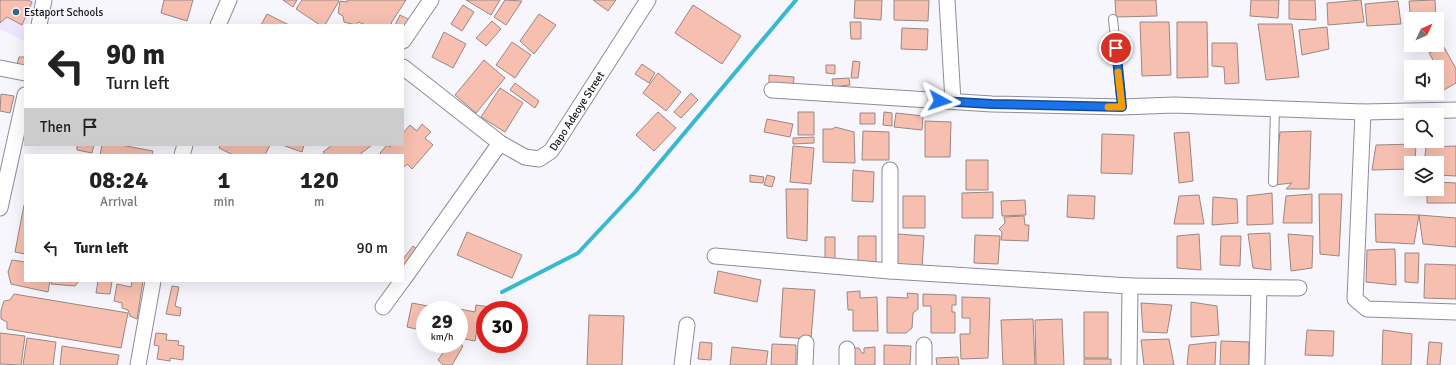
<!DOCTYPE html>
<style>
body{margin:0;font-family:Signika,sans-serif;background:#f6f6f6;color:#222;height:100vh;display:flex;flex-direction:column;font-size:15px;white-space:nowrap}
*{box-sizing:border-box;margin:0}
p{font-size:13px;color:#767676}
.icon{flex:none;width:22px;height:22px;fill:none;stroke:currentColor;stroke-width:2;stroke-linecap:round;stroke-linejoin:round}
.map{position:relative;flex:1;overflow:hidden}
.side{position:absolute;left:24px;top:154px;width:380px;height:128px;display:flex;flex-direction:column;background:#fff;border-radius:0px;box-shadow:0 4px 16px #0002}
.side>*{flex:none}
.guide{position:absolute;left:24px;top:24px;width:380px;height:122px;border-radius:0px;box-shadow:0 4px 16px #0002;background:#fff;color:#222;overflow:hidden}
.needle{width:26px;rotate:46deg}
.tools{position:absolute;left:1404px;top:12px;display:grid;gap:8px}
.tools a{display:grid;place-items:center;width:40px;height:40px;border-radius:0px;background:#fff;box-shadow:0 4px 16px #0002;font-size:20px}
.speed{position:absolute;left:416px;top:301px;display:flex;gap:8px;font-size:20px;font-weight:700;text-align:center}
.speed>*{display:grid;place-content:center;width:52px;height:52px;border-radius:50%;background:#fff;box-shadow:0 4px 16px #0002;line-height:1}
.speed small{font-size:10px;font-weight:400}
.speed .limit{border:6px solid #d22;background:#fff;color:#111}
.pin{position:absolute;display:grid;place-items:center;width:34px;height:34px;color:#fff;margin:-17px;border:2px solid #fff;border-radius:50%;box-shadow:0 1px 4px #0007}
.me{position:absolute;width:44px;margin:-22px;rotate:95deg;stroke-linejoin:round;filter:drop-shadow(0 0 3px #0008)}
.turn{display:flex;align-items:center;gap:14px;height:84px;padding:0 16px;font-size:18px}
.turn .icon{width:52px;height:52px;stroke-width:2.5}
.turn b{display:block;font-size:28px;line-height:34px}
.then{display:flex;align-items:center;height:38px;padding:0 16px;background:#0003;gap:8px;font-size:15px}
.eta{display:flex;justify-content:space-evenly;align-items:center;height:68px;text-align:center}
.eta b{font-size:24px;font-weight:700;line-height:28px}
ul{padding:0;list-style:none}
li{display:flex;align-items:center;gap:12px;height:52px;padding:0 16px}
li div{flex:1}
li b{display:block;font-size:15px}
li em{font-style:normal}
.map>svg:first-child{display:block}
.built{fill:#eee6ff}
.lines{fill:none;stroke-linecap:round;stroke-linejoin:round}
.stream{stroke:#39b9d0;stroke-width:4}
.building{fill:#f6bfaf;stroke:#9a8782}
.lane-casing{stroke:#8f8b9a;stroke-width:10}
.street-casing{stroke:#8f8b9a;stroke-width:17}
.lane{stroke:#fff;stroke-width:8}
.street{stroke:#fff;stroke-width:15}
.route-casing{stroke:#114b97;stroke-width:10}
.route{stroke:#1a73e8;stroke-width:7}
.slow{stroke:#f59e0b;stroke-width:7}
.poi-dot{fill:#326783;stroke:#f8f6fd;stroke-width:1.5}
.labels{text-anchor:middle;stroke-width:3;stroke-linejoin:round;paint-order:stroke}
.poi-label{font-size:11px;fill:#16151b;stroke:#f8f6fd;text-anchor:start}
.street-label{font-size:11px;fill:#16151b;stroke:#f8f6fd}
</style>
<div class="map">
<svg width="1456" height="365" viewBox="0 0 1456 365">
<rect width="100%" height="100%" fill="#f8f6fd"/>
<path class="built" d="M0,0H35L28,25H25L24,41L0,29Z"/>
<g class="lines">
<path class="stream" d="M502,292L578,253L635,192L796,0"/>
</g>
<path class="building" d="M0,0H28L32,2L22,25L7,17L0,23Z
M164,0H193L187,21L161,13Z
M283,0H297L293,7Z
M302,0H337L339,1L325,25H320L296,9Z
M347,0H406L391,23L393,25H366L358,22L356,25L344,22L343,16L338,13L340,1L347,2Z
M466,0H500L491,15Z
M505,0L522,1L506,25L494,17Z
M593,0H616L608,11Z
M855,0H882L881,20L854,18Z
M894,0H929L928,21L894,20Z
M1115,0H1156L1157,16L1116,17Z
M1251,0H1279L1278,18L1250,16Z
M1289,0H1315L1316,20L1289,19Z
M1361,0L1364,22L1328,25L1327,3Z
M1435,0L1436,19H1411V24L1409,1Z
M1398,1L1401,24L1367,26L1365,4Z
M463,5L474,12L462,31L451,24Z
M693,5L741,36L722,64L675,33Z
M267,14L289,25H261Z
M539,14L556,25L534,54L520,41Z
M400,15L410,20L403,29V25H395Z
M492,21L501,29L486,46L476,38Z
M850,22H861V39H851Z
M1140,22H1169L1171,75L1142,76Z
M1177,22H1207L1208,77L1177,78Z
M1258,24H1292L1299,77L1266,80Z
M1327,27L1329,49L1302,55L1299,30Z
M902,28L928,29L927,50L901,49Z
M444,32L466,44L453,68L432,57Z
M512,42L531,55L515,78L496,65Z
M1212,43H1237L1239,83L1225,84L1224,67L1212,66Z
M1444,47L1456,69V83L1442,91L1437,80V67L1429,53Z
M19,57H25V67L17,65Z
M484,60L505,78L476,113L455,95Z
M853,61L860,62L858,78H851Z
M642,64L655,73L649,83L635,74Z
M826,65H835V74L826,73Z
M658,73L681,92L666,111L643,93Z
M769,75L794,77L793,88L769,86Z
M849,78L850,85L833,87L832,79Z
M515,83L539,101L535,108L510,90Z
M500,88L523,103L505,132L481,117Z
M691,93L698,100L681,118L674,112Z
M1,94L14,96L10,113L0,111Z
M658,112L676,128L654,151L636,135Z
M798,112H814V135H798Z
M884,112L892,113V126L883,125Z
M860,113H875V124H860Z
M896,113L923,116L922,130L894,127Z
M767,119L793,124L790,137L764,132Z
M925,121L951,122L950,157H925Z
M422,124L431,132L425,138L433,145L412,169L407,164L403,168V155H382L380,153L387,145L390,147L392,145H403V133L410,125L417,131Z
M835,127L854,132L855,163L823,162V129H833Z
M863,131L889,132V160H862Z
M1311,131L1309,189H1286L1292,183L1274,185L1280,132Z
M1189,132L1193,181L1179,183L1174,133Z
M1102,134L1134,135L1132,174L1101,173Z
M814,137V143L793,144V138Z
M1416,144L1415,163H1411V169L1372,170L1376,145Z
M77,145H94L92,153L77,150Z
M102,145H121L153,151L152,155H100Z
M220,145H270L265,155H233L219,148Z
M282,145H304L302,152Z
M332,145H372L359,155H325L323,152Z
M793,146L814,148L811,184L790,182Z
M1456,146V176L1437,175V163H1424L1426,147Z
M966,160H988V190H966Z
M853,170L874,172L873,202L852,201Z
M750,175L764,177L763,183L750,182Z
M767,175L775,177L772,187L764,185Z
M1437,182L1456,183V203H1427V189H1437Z
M786,189H808L807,241L787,238Z
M993,192V218H962V193Z
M1272,193L1273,224L1247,225V196Z
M1312,194V223H1283L1286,196Z
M1319,194H1342L1339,256L1320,254Z
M1068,195L1095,196L1094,219L1067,217Z
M1199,195L1204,224H1174L1179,196Z
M903,196H925V228H903Z
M1213,197L1237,199L1238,223L1212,225Z
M1025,200L1026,215L1002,216L1001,201Z
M24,205H25V254L15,252Z
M1375,214L1419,215L1414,244L1376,242Z
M1419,215L1456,218V247L1423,244Z
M1024,216L1025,225H1029L1028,241L1001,240L1002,232L999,229L1005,223L1004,217Z
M467,232L522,255L512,278L457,255Z
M1270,233L1271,270L1253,268L1248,234Z
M898,234L924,236L922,268L896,267Z
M1199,234L1201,270L1177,268V236Z
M1288,234L1313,236L1312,268L1291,271Z
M975,235L1000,236L998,264L974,263Z
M858,236H876V264H858Z
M1221,236H1241L1240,266L1220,265Z
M825,237H835V263L825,262Z
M413,246L418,250L403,267V259Z
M1395,249L1396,285L1366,282L1367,250Z
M1405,253H1419L1418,283L1405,282Z
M12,260L25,262V281H50L48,292L11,284L8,272Z
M1425,264L1456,265V299L1424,298Z
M718,271L761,280L757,302L714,293Z
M52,281H79L75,286L51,284Z
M98,281H112L110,294L96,293Z
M132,281H143L137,319L130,316L128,310L122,308V303L114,301L117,284L131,287Z
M172,286L179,287L175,306L181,308L180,316L166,314Z
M783,288L815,290L811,339L780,337Z
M860,291V298L877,297L878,331H853V310H848L847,292Z
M907,293L918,294V309L913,313L912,328L906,333H887V297L908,298Z
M14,294L128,313L121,348L7,329V322L1,319V310L4,301L10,300Z
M923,294L956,295V305H952V312H955V333H931V306H923Z
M962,297L990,298L988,358L961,359L960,334H970V318H962Z
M1191,302L1217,306L1219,335L1191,337Z
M412,303L449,310H425V331L407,327Z
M1141,303L1172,305L1167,333L1143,332Z
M476,305L490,307L489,310H485V319L479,318L475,341L459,338V310H454V308L475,312Z
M1084,312H1108V358H1084Z
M589,315L624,316L622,365H587Z
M1033,319L1035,365H1003L1001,320Z
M1062,319L1064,365H1036L1035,320Z
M1307,330L1334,331L1333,356L1305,355Z
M1383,330L1412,334L1411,365H1382Z
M0,333L25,336L21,365L0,364Z
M156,333L167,334L166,340L179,341L178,345L184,346L183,360L170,358V361L157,359L159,346L154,345Z
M27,338L56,342L53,365H23Z
M1169,339L1174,365H1144L1141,340Z
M1221,341L1249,342V365H1220Z
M700,342L712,343L711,360L698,359Z
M1216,342L1215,365H1187L1189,345Z
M1429,342L1442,343L1440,365H1427Z
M459,343L463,346L452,365H443L438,360L449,344Z
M772,344L796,345V365H771Z
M884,345L911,346L910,365H884Z
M62,346L119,355L117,365H60Z
M732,347L768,351L766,365H730Z
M875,347V365H852L851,348H859L862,353H864V348Z
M958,357L959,365H937L936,358Z
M1084,359H1111V365H1084Z"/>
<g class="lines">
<defs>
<path id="lane" d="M1113,19L1122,107
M1273,182L1275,109"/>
<g id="street">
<path d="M947,0L953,101"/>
<path d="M39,25L44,0"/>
<path d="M218,25L229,0"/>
<path d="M403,41L431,0"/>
<path id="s1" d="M403,67L500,143L525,157L539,159L551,151L648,0"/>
<path d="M0,68L25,73"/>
<path d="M772,90L992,104L1122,107L1174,105L1363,112L1456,110"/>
<path d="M1363,112L1355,299L1367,309L1456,312"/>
<path d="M182,155L185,145"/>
<path d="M890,170V271"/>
<path d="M0,208L25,95"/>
<path d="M715,256L890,271L1130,286L1129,365"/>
<path d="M403,280L500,143"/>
<path d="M1130,286L1299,288"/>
<path d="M383,307L402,281"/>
<path d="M138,365L153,281"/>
<path d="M682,365L687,325"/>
<path d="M805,365L806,343"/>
<path d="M847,365V349"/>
<path d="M924,365V345"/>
<path d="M1257,365L1259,288"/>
</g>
</defs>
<use href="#lane" class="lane-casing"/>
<use href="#street" class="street-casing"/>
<use href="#lane" class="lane"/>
<use href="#street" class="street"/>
</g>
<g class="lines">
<defs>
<path id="route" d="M940,101L992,104L1122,107L1116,48"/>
</defs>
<use href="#route" class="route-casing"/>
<use href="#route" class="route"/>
<path class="slow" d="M1108,107H1122L1118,72"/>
</g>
<circle class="poi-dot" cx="16" cy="12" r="4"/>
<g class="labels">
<g class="poi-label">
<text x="24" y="16">Estaport Schools</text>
</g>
<g class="street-label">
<text dy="4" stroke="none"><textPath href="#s1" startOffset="228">Dapo Adeoye Street</textPath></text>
</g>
</g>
</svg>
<div class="tools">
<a><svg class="needle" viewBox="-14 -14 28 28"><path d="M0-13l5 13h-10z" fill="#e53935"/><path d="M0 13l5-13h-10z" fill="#767676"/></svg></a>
<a><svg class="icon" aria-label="sound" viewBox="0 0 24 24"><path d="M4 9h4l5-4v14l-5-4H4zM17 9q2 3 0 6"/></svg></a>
<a><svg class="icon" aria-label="search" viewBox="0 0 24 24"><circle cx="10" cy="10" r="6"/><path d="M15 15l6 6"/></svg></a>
<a><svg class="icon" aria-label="layers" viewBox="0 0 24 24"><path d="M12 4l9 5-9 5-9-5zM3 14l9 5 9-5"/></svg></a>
</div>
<div class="speed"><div>29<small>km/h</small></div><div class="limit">30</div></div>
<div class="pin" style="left:1116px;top:48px;background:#d93025"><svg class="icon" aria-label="arrive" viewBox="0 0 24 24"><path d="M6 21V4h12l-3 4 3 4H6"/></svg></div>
<svg class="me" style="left:940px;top:101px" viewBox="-20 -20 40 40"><path d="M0-17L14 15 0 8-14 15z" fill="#1a73e8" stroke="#fff" stroke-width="4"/></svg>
<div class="guide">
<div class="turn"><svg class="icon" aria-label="left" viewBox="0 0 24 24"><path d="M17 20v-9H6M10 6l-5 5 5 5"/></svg><div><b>90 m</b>Turn left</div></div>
<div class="then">Then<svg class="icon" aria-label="arrive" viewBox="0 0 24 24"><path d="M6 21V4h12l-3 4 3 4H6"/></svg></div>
</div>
<section class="side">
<div class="eta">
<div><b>08:24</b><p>Arrival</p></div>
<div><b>1</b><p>min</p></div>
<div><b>120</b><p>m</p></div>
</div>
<ul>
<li><svg class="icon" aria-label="left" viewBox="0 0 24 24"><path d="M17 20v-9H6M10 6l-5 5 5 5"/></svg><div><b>Turn left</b></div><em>90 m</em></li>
</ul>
</section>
</div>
